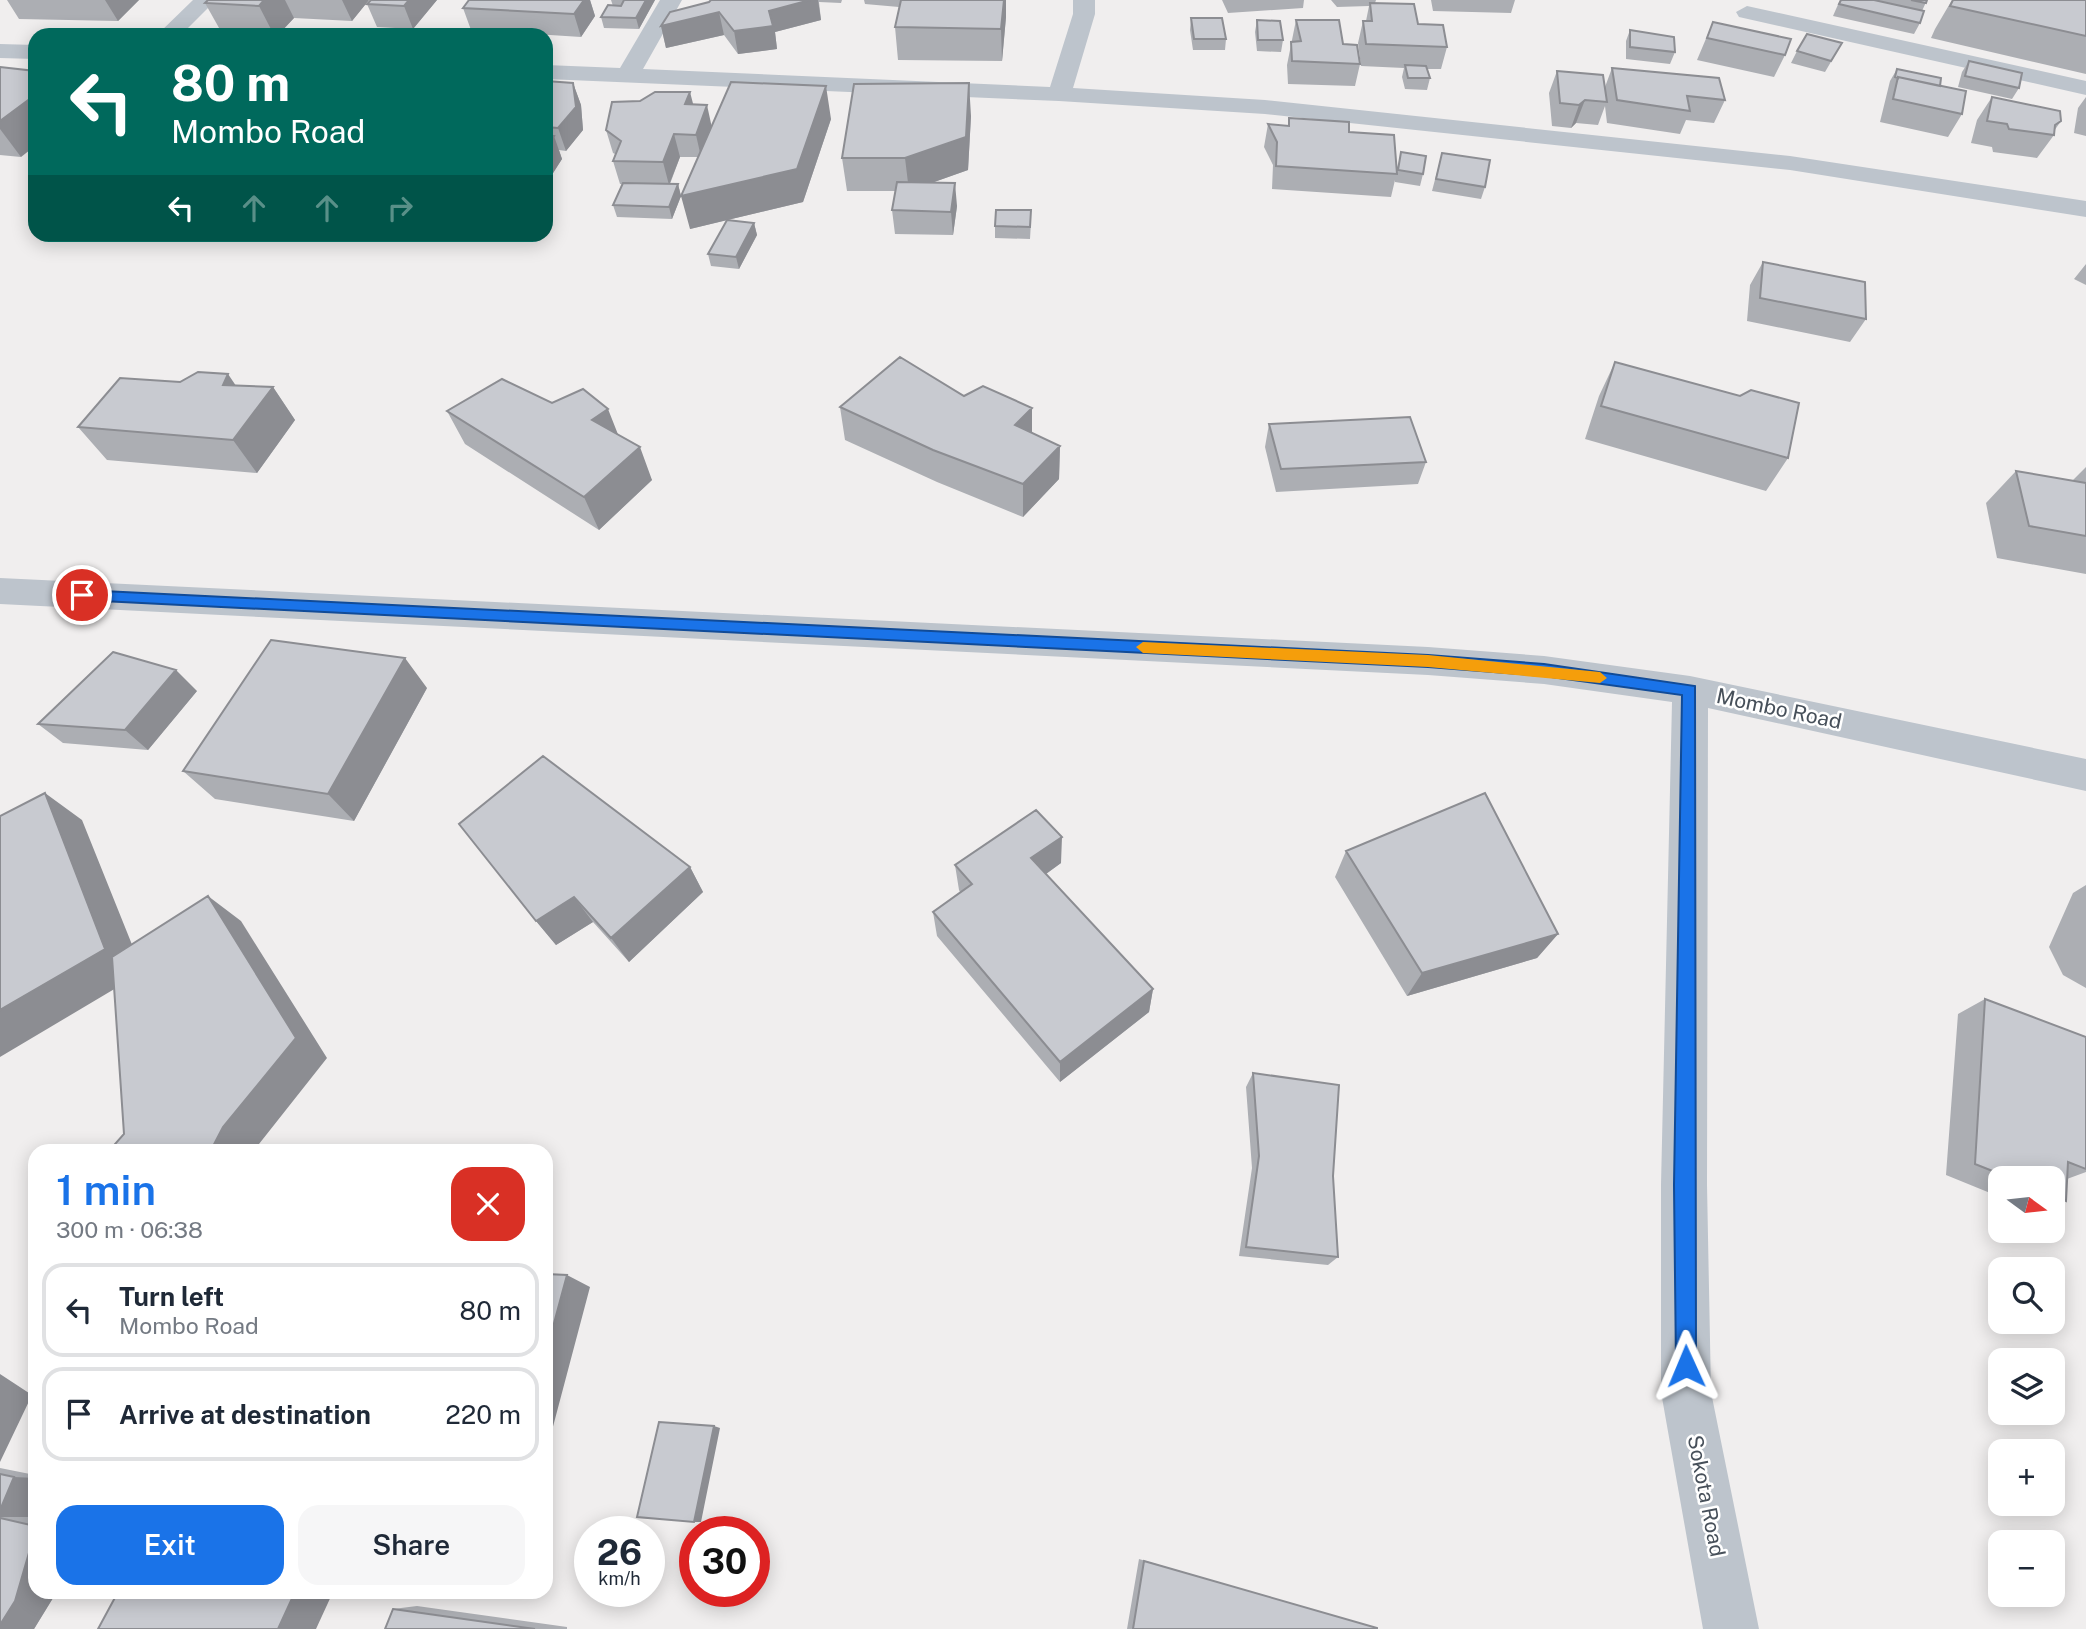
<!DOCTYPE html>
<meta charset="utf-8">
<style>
body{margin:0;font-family:"Public Sans",sans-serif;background:#f6f6f7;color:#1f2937;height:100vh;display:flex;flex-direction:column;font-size:26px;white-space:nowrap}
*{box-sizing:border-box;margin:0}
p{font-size:23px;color:#747a83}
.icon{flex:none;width:38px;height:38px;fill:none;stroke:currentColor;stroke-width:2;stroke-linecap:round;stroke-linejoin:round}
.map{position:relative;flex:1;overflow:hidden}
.side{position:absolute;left:28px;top:1144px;width:525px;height:455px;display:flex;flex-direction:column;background:#fff;border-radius:21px;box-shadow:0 4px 18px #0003}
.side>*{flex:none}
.top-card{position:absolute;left:28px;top:28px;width:525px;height:214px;border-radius:21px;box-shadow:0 4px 18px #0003;background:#00695c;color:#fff;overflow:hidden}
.needle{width:46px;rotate:105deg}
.tools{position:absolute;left:1988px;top:1166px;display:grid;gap:14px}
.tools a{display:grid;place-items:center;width:77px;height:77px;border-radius:14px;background:#fff;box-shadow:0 4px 18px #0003;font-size:35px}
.speed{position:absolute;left:574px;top:1516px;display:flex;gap:14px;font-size:35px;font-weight:700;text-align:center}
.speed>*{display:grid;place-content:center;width:91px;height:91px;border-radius:50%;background:#fff;box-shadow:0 4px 18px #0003;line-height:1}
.speed small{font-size:18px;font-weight:400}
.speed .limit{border:10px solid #d22;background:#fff;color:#111}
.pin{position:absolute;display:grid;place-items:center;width:60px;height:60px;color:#fff;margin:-30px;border:4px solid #fff;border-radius:50%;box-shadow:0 2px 7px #0007}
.me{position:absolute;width:77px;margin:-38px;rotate:359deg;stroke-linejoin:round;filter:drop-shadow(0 0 5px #0008)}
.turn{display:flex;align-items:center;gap:24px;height:147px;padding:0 28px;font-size:32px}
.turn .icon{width:91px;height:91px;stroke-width:2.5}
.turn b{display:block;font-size:49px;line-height:60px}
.lanes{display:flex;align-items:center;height:66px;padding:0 28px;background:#0003;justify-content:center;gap:35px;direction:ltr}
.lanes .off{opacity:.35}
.round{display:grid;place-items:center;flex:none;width:74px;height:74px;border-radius:21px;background:#f6f6f7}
.overview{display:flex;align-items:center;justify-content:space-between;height:119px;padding:0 28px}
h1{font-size:42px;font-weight:600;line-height:52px;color:#1a73e8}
.button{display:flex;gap:14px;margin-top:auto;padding:14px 28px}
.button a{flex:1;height:80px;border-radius:21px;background:#1a73e8;color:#fff;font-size:28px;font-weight:600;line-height:80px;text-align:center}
.button a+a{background:#f6f6f7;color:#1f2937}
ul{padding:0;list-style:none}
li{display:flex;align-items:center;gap:21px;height:94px;margin:0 14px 10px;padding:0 14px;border:4px solid #e0e1e3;border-radius:21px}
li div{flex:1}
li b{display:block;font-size:26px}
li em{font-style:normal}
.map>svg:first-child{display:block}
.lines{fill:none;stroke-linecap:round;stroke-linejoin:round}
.minor{fill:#bdc4cc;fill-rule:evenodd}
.wall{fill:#acaeb3}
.shaded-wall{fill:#8c8d92}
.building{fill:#c8cad0;stroke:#8c8d92;stroke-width:2}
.route{fill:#1a73e8;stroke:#114b97;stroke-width:2}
.slow{fill:#f59e0b}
.labels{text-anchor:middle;stroke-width:5;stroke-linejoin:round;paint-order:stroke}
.street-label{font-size:21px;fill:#47505a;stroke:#fff}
</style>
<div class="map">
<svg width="2086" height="1629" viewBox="0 0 2086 1629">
<rect width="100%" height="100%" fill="#f0eeee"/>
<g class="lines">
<path class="minor" d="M193,0H216L181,35H157Z
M660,0H682L643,69L1050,87L1073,14V0H1095V14L1073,88L1265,100L1790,156L2086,201V217L1790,170L1265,114L1059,101L546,79V65L620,68Z
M1747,6L2086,81V95L1739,17L1736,12Z
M0,44L35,45V59L0,58Z
M0,578L1428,647L1544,656L1690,676L2086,759V791L1708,708L1707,1185L1711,1392L1759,1629H1703L1661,1392V1185L1672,702L1544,684L1428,675L0,604Z"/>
</g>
<path class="wall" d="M7,0H139L118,21L19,19Z
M208,0H369L352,21L294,18L278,35H223L205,3Z
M371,0H437L413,29L377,27L367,4Z
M469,0H590L595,16L581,37L471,30L463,8Z
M611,0H655L639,29L604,28L601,17L613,6Z
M711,0H842L841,3L819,2L821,20L775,32L777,49L738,54L724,35L666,48L661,26L709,2Z
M864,0H1006V17L1002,61L898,60L895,27L899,7L865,4Z
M1222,0H1304L1303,8L1228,13Z
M1331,0H1376L1375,3L1418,24L1447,47L1441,69H1427L1430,78L1427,90L1405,89L1402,77L1404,68L1361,66L1358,43L1363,21H1366L1369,6L1337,7Z
M1431,0H1515L1511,13L1433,11Z
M1840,0H1927L1922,11L1920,23L1914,34L1833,16Z
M1952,0H2086V74L1931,38L1935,29Z
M1191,18L1226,39L1225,50H1193L1190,30Z
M1257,20L1283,40L1281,52L1257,51L1255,32Z
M1296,20L1343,44L1360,64L1355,86L1288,84L1287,65Z
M1713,22L1785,55L1774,77L1697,60Z
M1630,30L1675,52L1670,64L1626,59V41Z
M1842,43L1825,72L1791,63L1797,51Z
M1969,61L2019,88L2012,99L1958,87L1962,72Z
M0,67L21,157L0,155Z
M1612,68L1725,100L1714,123L1686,120L1680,134L1607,123L1605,106L1598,125L1576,123L1571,128L1552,126L1549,93L1557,71L1605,87Z
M1897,69L1940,86L1962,114L1948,137L1880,122L1890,81Z
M546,81L573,83L581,105L583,130L566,151L559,150L562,159L546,184Z
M1992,97L2061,121L2054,131V135L2037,158L1993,152L1992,147L1971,143L1977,120Z
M2086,97V136L2074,133L2078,108Z
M693,105L712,126L831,119L803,202L727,220L754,223L757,235L739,269L711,266L708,254L727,220L690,229L698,157H680L670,184H678L681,196L672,219L617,217L613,205L622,184H620L613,161L615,154L613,153L606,130Z
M971,116L968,170L931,183L957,206L953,235L895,234L892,210L896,191H847L842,158Z
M1289,118L1349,132L1397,172L1401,152L1423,174L1420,186L1395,182V180L1391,197L1272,189L1273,165L1264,147L1268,124L1288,126Z
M1442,153L1485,187L1481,199L1432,191Z
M1031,222L1030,239L995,238V226Z
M1763,262L1866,319L1850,342L1747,321L1750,285Z
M2086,264V285L2074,279Z
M1615,362L1788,458L1766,491L1585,439L1599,396Z
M235,386L273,387L295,420L257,473L107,460L78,427Z
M964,396L1032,408V433L1060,446L1059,479L1023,517L937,482L845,440L840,407Z
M447,411L618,435L652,480L599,530L465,444Z
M1269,424L1426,462L1418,484L1276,492L1265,447Z
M2086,467V574L1997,558L1986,503L2016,471L2072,481Z
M427,688L354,821L215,799L183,771Z
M197,691L148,750L63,743L38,724Z
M543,756L690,867L703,892L629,962L593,922L556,945L536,921Z
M1346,851L1558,934L1537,958L1407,996L1335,877Z
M1061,863L1046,874L1153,989L1149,1012L1060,1082L937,936L933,912L960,892L959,890L955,865Z
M2086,885V988L2063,975L2049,947L2073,893Z
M1985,999L2086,1037V1172L2067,1179L2066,1201L2053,1205V1178H2000V1197L1946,1175L1958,1014Z
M1253,1073L1333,1176L1338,1257L1328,1265L1239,1256L1252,1168L1246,1087Z
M0,1468L35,1475V1592H54L53,1598L34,1629H0Z
M1139,1559L1377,1629H1127Z
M417,1606L567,1627V1629H385L393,1609Z"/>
<path class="shaded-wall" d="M105,0H139L118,21Z
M264,0H285L294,18L278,35H274L259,6Z
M342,0H369L352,21Z
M409,0H437L413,29L404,6Z
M584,0H590L595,16L581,37L574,14Z
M646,0H655L639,29L636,18Z
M810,0H818L821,20L775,32L777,49L738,54L734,31L769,11Z
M1004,0H1006V17L1002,61L1001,29Z
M719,12L724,35L666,48L661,26Z
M573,83L581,105L583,130L566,151L558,128Z
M969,83L971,116L968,170L909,191L905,158Z
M826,86L831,119L803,202L690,229L681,196Z
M690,92L696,115L685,104Z
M35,95V146L21,157L0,129V121Z
M1585,100L1576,123L1571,128L1579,105Z
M707,105L712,128L701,157L696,135Z
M674,134L680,157L669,185L663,162Z
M554,136L562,159L546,184V148Z
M955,183L957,206L953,235L951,212Z
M678,184L681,196L672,219L669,207Z
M754,223L757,235L739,269L736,257Z
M228,374L251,408L223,385Z
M273,387L295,420L257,473L233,440Z
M1032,408V441L1015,425Z
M608,409L621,442L592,420Z
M1060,446L1059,479L1023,517V484Z
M640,447L652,480L599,530L584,497Z
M405,658L427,688L354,821L328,794Z
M176,670L197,691L148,750L125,730Z
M45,793L82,820L143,972L0,1057V1010Z
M1062,837L1061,863L1032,884L1031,858Z
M690,867L703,892L629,962L611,938Z
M208,896L241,921L327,1058L259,1144L255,1152H210Z
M574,897L593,922L556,945L536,921Z
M1558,934L1537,958L1407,996L1422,973Z
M1153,989L1149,1012L1060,1082V1062Z
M567,1275L590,1287L546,1453V1353Z
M0,1374L32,1395L0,1462Z
M714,1426L720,1428L701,1522H694Z
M14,1477L35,1478L34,1517H0V1510Z
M35,1532V1592H54L53,1598L34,1629H0V1625Z
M295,1592H333L316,1629H278Z"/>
<path class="building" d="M208,0H264L259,6L205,3Z
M371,0H409L404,6L367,4Z
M469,0H584L574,14L463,8Z
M624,0H646L636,18L601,17L608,5L621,6Z
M711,0H810L769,11L773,26L734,31L719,12L661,26L670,12L709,2Z
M901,0H1004L1001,29L895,27Z
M1841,0H1874L1924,11L1920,23L1839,4Z
M1911,0H1927L1926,3Z
M1953,0H2086V36L1950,6Z
M1370,3L1414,4L1418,24L1443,25L1447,47L1366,44L1363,21H1372Z
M1191,18H1222L1226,39H1194Z
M1257,20L1280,21L1283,40H1258Z
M1296,20H1339L1343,44L1357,45L1360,64L1292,61L1291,42L1301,41Z
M1713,22L1791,39L1785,55L1707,38Z
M1630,30L1674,37L1675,52L1630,47Z
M1807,34L1842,43L1831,61L1797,51Z
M1969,61L2022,73L2019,88L1965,76Z
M1405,65L1426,66L1430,78H1408Z
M0,67L35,71V95L0,121Z
M1612,68L1719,78L1725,100L1687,96L1690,111L1617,100Z
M1897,69L1941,78L1940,86L1898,77V78L1895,77Z
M1557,71L1603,75L1607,102L1585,100L1579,105L1560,103Z
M1898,77L1966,91L1962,114L1893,99Z
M546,81L573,83L576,107L558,128L546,127Z
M731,82L826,86L797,169L681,196Z
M969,83L966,137L905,158H842L854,84Z
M655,92H690L685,104L707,105L696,135L674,134L663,162L613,161L621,141L606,130L612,102L640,101Z
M1992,97L2060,111L2061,121L2055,125L2054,135L2009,129L2007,124L1987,121Z
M1289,118L1349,122V132L1394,135L1397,174L1276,166L1277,142L1268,124L1289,126Z
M546,135L554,136L546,148Z
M1401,152L1426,156L1423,174L1398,170Z
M1442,153L1490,160L1485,187L1436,179Z
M897,182L955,183L951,212L892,210Z
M623,183L678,184L669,207L613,205Z
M996,210H1031L1030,227L995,226Z
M727,220L754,223L736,257L708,254Z
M1763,262L1865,282L1866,319L1760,298Z
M900,357L964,396L983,386L1032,408L1015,425L1060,446L1023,484L933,450L840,407Z
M1615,362L1740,396L1751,390L1799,403L1788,458L1601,406Z
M198,372L228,374L223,385L273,387L233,440L78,427L120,378L180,382Z
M502,379L552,403L583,389L608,409L592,420L640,447L584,497L447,411Z
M1410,417L1426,462L1281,469L1269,424Z
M2016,471L2086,483V536L2029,526Z
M271,640L405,658L328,794L183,771Z
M113,652L176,670L125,730L38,724Z
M543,756L690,867L611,938L574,897L536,921L459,824Z
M45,793L105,949L0,1010V816Z
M1485,793L1558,934L1422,973L1346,851Z
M1036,810L1062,837L1031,858L1153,989L1060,1062L933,912L972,884L955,865Z
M208,896L296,1038L223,1127L210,1152H108L124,1134L112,957Z
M1985,999L2086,1037V1169L2068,1162L2066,1201L2053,1195V1178H2010L1975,1164Z
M1253,1073L1339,1085L1333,1176L1338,1257L1246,1247L1259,1156Z
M546,1274L567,1275L546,1353Z
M659,1422L714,1426L694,1522L637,1517Z
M0,1474L14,1477L0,1510Z
M0,1518L35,1526V1532L15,1601L0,1625Z
M1144,1561L1377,1628V1629H1133Z
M118,1592H295L278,1629H98Z
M393,1609L535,1629H385Z"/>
<path class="route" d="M82,590L1428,655L1544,664L1695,686L1696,1366L1693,1374L1686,1377L1679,1374L1676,1366L1674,1185L1682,695L1544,676L1428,667L82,600L75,595Z"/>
<path class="slow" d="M1143,642L1428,655L1600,672L1607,678L1600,683L1428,667L1143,653L1136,647Z"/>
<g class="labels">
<g class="street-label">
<text transform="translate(1779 709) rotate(12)" y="7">Mombo Road</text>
<text transform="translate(1706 1496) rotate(79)" y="7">Sokota Road</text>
</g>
</g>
</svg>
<div class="tools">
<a><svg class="needle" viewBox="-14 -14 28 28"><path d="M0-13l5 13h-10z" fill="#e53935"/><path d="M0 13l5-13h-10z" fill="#747a83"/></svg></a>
<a><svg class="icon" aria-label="search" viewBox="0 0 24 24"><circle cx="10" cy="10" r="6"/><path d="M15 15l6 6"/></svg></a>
<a><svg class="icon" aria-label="layers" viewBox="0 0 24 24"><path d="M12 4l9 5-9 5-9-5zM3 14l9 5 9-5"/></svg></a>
<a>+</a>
<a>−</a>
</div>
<div class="speed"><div>26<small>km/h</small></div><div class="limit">30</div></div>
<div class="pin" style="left:82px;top:595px;background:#d93025"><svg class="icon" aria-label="arrive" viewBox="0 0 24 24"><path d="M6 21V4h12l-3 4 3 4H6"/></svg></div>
<svg class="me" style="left:1686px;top:1366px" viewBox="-20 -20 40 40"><path d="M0-17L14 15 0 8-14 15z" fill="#1a73e8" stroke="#fff" stroke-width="4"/></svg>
<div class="top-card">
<div class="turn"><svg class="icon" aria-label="left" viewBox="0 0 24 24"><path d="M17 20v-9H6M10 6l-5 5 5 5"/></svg><div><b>80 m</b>Mombo Road</div></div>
<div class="lanes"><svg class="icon" aria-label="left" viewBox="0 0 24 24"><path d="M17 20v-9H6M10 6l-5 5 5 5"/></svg><svg class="icon off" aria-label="ahead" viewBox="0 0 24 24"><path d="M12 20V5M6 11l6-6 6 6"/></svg><svg class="icon off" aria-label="ahead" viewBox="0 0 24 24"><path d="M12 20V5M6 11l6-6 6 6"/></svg><svg class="icon off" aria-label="right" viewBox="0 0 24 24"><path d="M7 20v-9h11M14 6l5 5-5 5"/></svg></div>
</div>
<section class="side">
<div class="overview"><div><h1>1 min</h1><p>300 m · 06:38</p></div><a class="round" style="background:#d93025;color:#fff"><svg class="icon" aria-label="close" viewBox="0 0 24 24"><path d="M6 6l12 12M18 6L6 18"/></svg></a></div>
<ul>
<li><svg class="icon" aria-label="left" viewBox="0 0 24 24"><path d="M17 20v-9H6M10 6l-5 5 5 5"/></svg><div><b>Turn left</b><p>Mombo Road</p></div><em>80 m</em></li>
<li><svg class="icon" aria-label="arrive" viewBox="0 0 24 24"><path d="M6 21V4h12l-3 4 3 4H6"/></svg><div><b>Arrive at destination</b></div><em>220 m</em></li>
</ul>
<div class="button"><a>Exit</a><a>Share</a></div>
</section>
</div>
